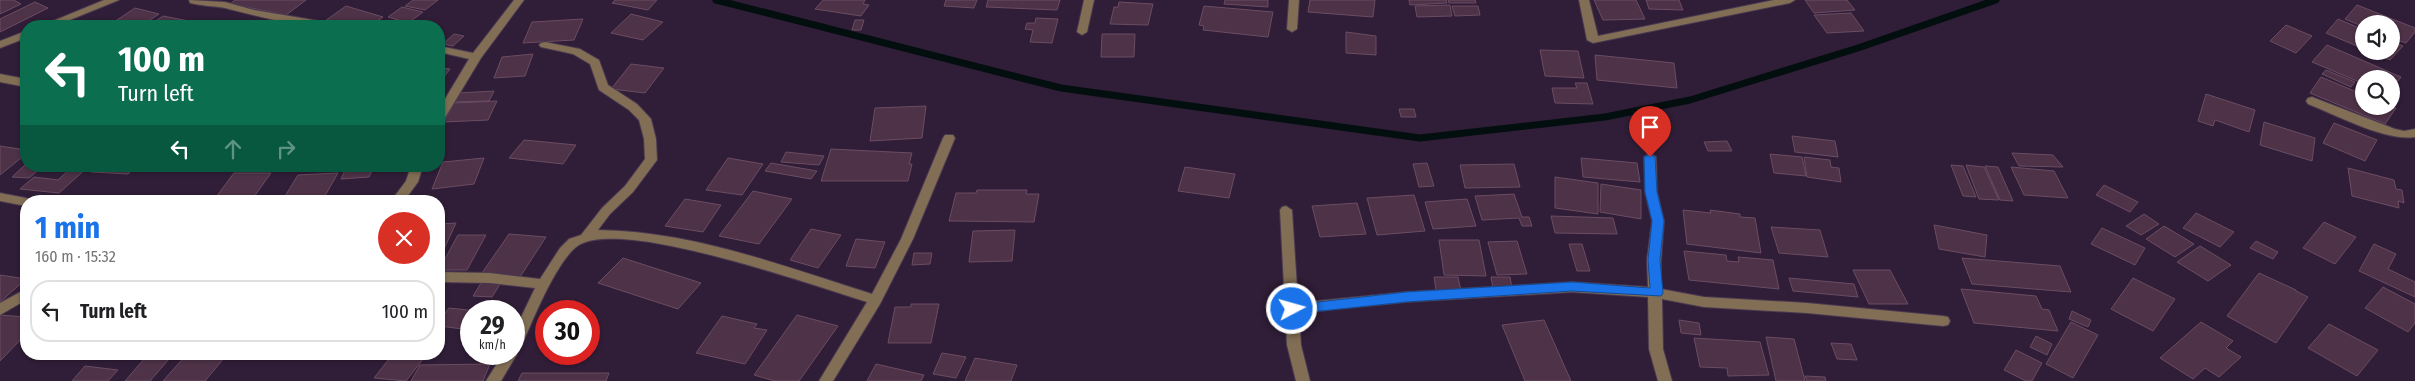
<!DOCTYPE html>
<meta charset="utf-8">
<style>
body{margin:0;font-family:"Fira Sans Condensed",sans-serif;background:#f6f6f6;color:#202124;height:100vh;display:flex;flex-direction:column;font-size:19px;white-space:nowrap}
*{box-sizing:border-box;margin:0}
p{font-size:16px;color:#757577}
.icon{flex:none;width:28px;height:28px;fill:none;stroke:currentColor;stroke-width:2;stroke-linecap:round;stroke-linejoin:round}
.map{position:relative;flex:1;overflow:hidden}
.sheet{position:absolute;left:20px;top:195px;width:425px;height:165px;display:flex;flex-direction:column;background:#fff;border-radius:20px;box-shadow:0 1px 4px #0004}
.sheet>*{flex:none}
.top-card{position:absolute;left:20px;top:20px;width:425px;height:152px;border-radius:20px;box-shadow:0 1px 4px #0004;background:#0b6e4f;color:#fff;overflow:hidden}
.tools{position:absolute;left:2355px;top:15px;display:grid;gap:10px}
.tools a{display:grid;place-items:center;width:45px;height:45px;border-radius:50%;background:#fff;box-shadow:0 1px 4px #0004;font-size:25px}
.speed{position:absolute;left:460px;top:300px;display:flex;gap:10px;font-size:25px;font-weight:700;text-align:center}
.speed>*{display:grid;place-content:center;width:65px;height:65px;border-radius:50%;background:#fff;box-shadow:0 1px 4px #0004;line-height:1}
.speed small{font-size:12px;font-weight:400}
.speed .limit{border:8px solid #d22;background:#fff;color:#111}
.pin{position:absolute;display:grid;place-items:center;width:42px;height:42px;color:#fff;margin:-51px -21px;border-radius:50% 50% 50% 0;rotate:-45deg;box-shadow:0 0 5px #0007}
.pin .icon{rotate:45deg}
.me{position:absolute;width:55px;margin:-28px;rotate:84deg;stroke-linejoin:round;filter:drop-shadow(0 0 4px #0008)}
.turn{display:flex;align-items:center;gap:18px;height:105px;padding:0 15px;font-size:22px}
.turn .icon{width:65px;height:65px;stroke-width:2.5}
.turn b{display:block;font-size:35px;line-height:42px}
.lanes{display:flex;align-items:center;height:48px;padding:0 15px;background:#0003;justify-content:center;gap:25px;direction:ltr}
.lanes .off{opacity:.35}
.round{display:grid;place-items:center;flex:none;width:52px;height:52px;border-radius:26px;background:#f6f6f6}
.headline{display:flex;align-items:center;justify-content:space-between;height:85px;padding:0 15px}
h1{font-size:30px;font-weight:700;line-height:38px;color:#1a73e8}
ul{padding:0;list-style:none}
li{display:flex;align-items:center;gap:15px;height:62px;margin:0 10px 8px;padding:0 5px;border:2px solid #e0e0e0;border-radius:20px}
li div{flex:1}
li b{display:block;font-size:19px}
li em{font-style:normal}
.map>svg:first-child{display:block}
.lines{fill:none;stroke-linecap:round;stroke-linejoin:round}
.stream{stroke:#030f0f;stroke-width:7}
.building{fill:#4e3247;stroke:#6b4d63}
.minor-casing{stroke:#4a3851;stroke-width:2}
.minor{fill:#816e54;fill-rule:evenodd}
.route{fill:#1a73e8;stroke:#114b97}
</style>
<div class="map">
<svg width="2415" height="381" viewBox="0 0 2415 381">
<rect width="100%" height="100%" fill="#301d37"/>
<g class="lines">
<path class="stream" d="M716,0L1061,88L1420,138L1605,117L1690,100L1858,48L1996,0"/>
</g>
<path class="building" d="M0,0H14L21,4L0,14Z
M235,0H306L286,15L230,4Z
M413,0H438L425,10L405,6Z
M615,0H657L648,10L612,3Z
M823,0H865L863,4L869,5L861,16L815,9Z
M946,0H977L974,8L944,6Z
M988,0H1060L1057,10L986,7Z
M1225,0H1268V7L1224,4Z
M1310,0H1375L1373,17L1308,12Z
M1409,0H1446L1447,3L1410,5Z
M1448,0H1475L1476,3H1449Z
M1594,0H1636L1645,19L1603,20Z
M1646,0H1679L1683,10L1649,9Z
M1805,0H1847L1855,10L1814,13Z
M35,2L48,8L0,32V19Z
M1119,2L1153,4L1148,25L1110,24L1114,7H1118Z
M1450,5L1452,16L1417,17L1415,6Z
M2357,5L2415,28V32L2406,43L2391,38V24H2364V27L2345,19Z
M346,6L383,17L370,26H343L325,21Z
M1204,6L1273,12L1268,37L1203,30L1204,26L1199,25Z
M1452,6H1478L1480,15L1455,16Z
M402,7L423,12L408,23L388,17Z
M135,8L159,14L141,26H108Z
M1851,13L1864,31L1827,33L1814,15Z
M631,14L663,22L643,40L611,33Z
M163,16L189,21L182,26H148Z
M1036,18L1058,19L1052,43L1030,42L1033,30L1025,29L1027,23H1035Z
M583,19L574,40L523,43L532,22Z
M2338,19L2364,30V49L2326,33Z
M855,20H864L861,30H852Z
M2286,25L2312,36L2296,53L2270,41Z
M1346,32L1376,36V55L1346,53Z
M454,34L464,36L453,46L443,44Z
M1102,34H1135L1134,57H1101Z
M2391,41L2403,46L2390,60L2370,51H2391Z
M2327,45L2401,77L2391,90V79H2364V84L2312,62Z
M1540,50L1578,51L1584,78L1545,76Z
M533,54L525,76L494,78L502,57Z
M1595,55L1674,63L1677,88L1597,80Z
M631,64L664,68L645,93L611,89Z
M439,68L450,69L439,83Z
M2326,70L2355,82L2351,87L2322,74Z
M2321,77L2364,95V106H2391L2396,108L2385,124L2310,93Z
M1575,83H1587L1593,104L1555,103L1552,88H1577Z
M494,91L489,101L453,102L458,93Z
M2206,94L2255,110L2249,132L2215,120L2213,126L2198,121Z
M497,101L488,120L444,122L454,103Z
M926,106L922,138L870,141L875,108Z
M1399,109H1414L1416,117H1401Z
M2264,122L2315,138L2312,161L2260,145Z
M2334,123L2377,140L2365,161L2323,143Z
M1792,136L1835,141L1838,157L1795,152Z
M524,140L576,145L563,164L509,158Z
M1727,141L1732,151H1708L1704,142Z
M0,146L26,150V154L0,175Z
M831,149L912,153L909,164H912L908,181H821Z
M786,152L824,156L819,165L781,162Z
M2012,153L2053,155L2063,167L2019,166Z
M1770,154L1802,157L1806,176L1774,173Z
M1804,157L1830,160L1831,167L1839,168L1841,182L1807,177Z
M484,158L474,184L432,189L443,162Z
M728,158L763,164L742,195L706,190Z
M1581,158L1637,163L1640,182L1583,177Z
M771,163L817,171L811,179L765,171Z
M1427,163L1434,186L1419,187L1413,164Z
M26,164V166H43L29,178L12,177Z
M1514,164L1520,187L1465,188L1460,165Z
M1951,165L1963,166L1976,197L1963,196Z
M1966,165L1984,167L1999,200L1979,199Z
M73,166H89L59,193L20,189L34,177L58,180Z
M97,166H136L128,174L91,172Z
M240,166H283L281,168L238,169Z
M347,166H374L369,177L341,179Z
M1985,166L1998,167L2013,201L2000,200Z
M1185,167L1235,174L1229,198L1178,191Z
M2011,167L2054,171L2068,198L2024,195Z
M2348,168L2394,180L2396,189L2402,190L2404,203L2398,201L2399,208L2352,196Z
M234,173H271L251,201H213Z
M338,173L322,201H282L298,175Z
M1555,177L1598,183V214L1555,208Z
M1601,184L1641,190V219L1600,212Z
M2104,185L2138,202L2130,212L2096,195Z
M977,190H1027L1026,194H1039L1034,222L949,221L956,193H976Z
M753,191L792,199L759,244L719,236Z
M1514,194L1522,217H1529L1532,226H1522L1519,218L1482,220L1475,196Z
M1414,195L1425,231L1377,235L1367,198Z
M685,199L721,205L703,232L665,226Z
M1467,199L1476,226L1433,229L1425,202Z
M1357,203L1366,234L1320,237L1312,206Z
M1683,210L1711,213L1710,210L1740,214V217L1755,218L1761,253L1687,244Z
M2196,213L2234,232L2220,247L2183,228Z
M2144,214L2159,224L2141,235L2126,226Z
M1551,216L1613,218L1617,234L1555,233Z
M2324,222L2356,237L2335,264L2303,248Z
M456,223L439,260V224Z
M1934,225L1987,235L1985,257L1939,249Z
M2164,226L2194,244L2175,257L2146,239Z
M1771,227L1820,230L1828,257L1779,253Z
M2102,228L2145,248L2135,265L2091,244Z
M811,229L841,235L818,268L790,260Z
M1015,230L1012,261L969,262L973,231Z
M509,234L546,237L520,277L482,273Z
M458,235H486L467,270H439Z
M856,239L885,242L875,268L846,266Z
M1439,240H1479L1486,276L1444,275Z
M1517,241L1527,274L1497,275L1488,242Z
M2256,241L2278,252L2273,259L2250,248Z
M1569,244H1582L1590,271H1577Z
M2374,244L2396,254L2388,269L2415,282V297L2359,271Z
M2200,246L2231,265L2208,281L2177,262Z
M1684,251L1726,255L1727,261L1739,262L1738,257L1773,260L1779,289L1689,280Z
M914,253H932L930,264L912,265Z
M623,258L701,283L678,309L598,283Z
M1962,258L2060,266L2071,292L1972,284Z
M1853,270H1890L1908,304H1869Z
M2259,273L2296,290V291L2308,297L2276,343L2227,316Z
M0,275L26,279L0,302Z
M1434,277H1458L1461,291L1436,290Z
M1491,277H1510L1512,288H1493Z
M1789,278L1854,284L1858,297L1793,291Z
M2133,278L2175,299L2153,331L2111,309Z
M483,280L502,281L492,297L473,296Z
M2383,287L2415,304V323L2408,332L2365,308Z
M1961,289L2036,296L2042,309L2049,310L2058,331L1974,323Z
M911,304H939L931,343H888L895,307H911Z
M449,308L477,311H471V330L439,326V321Z
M2072,311L2091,320L2088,327L2069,319Z
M0,315L26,317V334L0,361Z
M797,315L838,326L799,381H775L754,375Z
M722,316L757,324L754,328L767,330L745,364L696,353Z
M1544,320L1571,381H1525L1502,325Z
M1679,320L1699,323L1701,335L1681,333Z
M2071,322L2098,335L2073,378L2046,364Z
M2201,322L2233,341L2226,348L2241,357L2219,377L2205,368L2193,379L2160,358Z
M2329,324L2378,350L2357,376L2308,348Z
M2036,336L2052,344L2047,355L2030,347Z
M1766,337L1794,339L1805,381H1776Z
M1694,338L1760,342L1769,375L1728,376L1727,368L1700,367Z
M1831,343L1851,344L1857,360L1837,359Z
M2016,350L2042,363L2032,381H2026L2004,370Z
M942,353L966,357L956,378L933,374Z
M132,354H152L149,357L169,359L150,381H125L145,358L129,357Z
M187,354L224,358L205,381H163Z
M276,354H315L312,358L274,357Z
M393,354H427L406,381L374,378Z
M975,358L1017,365L1011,381H965Z
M490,364L483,381H411L420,365Z
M876,364L924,375L921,381H867Z
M85,366L118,370L108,381H72Z
M522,373H609L606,381H518Z
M1805,376L1825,377L1826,381H1807Z"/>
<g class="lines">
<defs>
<path id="minor" d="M104,0H119L55,26H41Z
M189,0L225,2L254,10L331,23L336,26C299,28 261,17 225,8C214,6 202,6 190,3Z
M514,0H524L481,58L443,121L439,122V109L469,59L439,52V46L473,53Z
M1084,0H1094L1087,32L1082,35L1077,32Z
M1289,0H1299L1297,29L1292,32L1287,29Z
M1579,0H1589L1598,36L1774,0H1795L1790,3L1593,43L1587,40Z
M26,31V38L0,48V41Z
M545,42L580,49L599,60L608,85L637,104L651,119L656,139L657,160L633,192L610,214L598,230C692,231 783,266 872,294L901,239L943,138L945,135H953L955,138L913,239L880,304L833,381H819L867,302C814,286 624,218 579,245C557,259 532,322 521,347L516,352L517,354L501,381H486L503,354H514V332L535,288L490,283L439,282V272L490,273L540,279L560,248L569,239L581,235L602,208L625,186L645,159L644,139L639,120L629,110L599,90L590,64L573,54L541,47L539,45L541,43Z
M0,74L26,79V87L0,82Z
M2312,97L2395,129L2404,131L2415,129V137C2387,142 2336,115 2308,104L2306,101L2308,98Z
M1650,153L1656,157L1657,192L1664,221L1661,260V289L1704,297L1807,303L1943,316L1948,317L1950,321L1948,325L1943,326L1807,313L1704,307L1662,299L1663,349L1672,381H1658L1649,349L1648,297L1572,292L1406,302L1299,313L1301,345L1310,381H1296L1287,345L1280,210L1282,207L1286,206L1292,210L1298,303L1406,292L1572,282L1648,287L1647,260L1652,221L1645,192L1644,157Z
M411,166H423L418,182L404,201H391L406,181Z
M0,193L26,198L32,201H26V206L0,201Z
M26,289V300L0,315V303Z"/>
</defs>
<use href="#minor" class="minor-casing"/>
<use href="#minor" class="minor"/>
</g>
<path class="route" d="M1650,154L1655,157L1657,192L1664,221L1660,260L1663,293L1661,296L1572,291L1406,302L1292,314L1286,309L1292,305L1406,292L1572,282L1650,288L1648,260L1652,221L1645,192L1644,157Z"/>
</svg>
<div class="tools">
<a><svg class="icon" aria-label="sound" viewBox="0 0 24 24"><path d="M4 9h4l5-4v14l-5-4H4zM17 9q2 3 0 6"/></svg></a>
<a><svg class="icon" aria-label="search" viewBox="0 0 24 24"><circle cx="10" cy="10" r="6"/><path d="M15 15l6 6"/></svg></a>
</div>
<div class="speed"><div>29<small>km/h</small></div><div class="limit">30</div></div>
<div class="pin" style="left:1650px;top:157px;background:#d93025"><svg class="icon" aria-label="arrive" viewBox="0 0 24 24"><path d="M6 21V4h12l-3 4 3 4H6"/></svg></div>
<svg class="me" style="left:1292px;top:309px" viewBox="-20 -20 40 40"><circle r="17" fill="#1a73e8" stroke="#fff" stroke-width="3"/><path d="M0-11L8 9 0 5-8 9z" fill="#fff"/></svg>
<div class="top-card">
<div class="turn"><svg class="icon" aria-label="left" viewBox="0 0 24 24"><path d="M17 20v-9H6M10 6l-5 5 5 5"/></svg><div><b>100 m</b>Turn left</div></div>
<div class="lanes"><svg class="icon" aria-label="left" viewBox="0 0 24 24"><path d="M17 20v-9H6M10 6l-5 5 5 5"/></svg><svg class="icon off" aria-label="ahead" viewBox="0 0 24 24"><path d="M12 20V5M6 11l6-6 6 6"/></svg><svg class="icon off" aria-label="right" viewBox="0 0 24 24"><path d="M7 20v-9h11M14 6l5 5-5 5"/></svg></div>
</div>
<section class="sheet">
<div class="headline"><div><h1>1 min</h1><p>160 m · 15:32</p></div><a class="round" style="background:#d93025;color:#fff"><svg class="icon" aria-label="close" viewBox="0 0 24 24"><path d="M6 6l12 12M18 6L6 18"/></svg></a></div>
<ul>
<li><svg class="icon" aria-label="left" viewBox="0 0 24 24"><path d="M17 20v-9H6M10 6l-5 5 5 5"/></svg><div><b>Turn left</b></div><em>100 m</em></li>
</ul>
</section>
</div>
